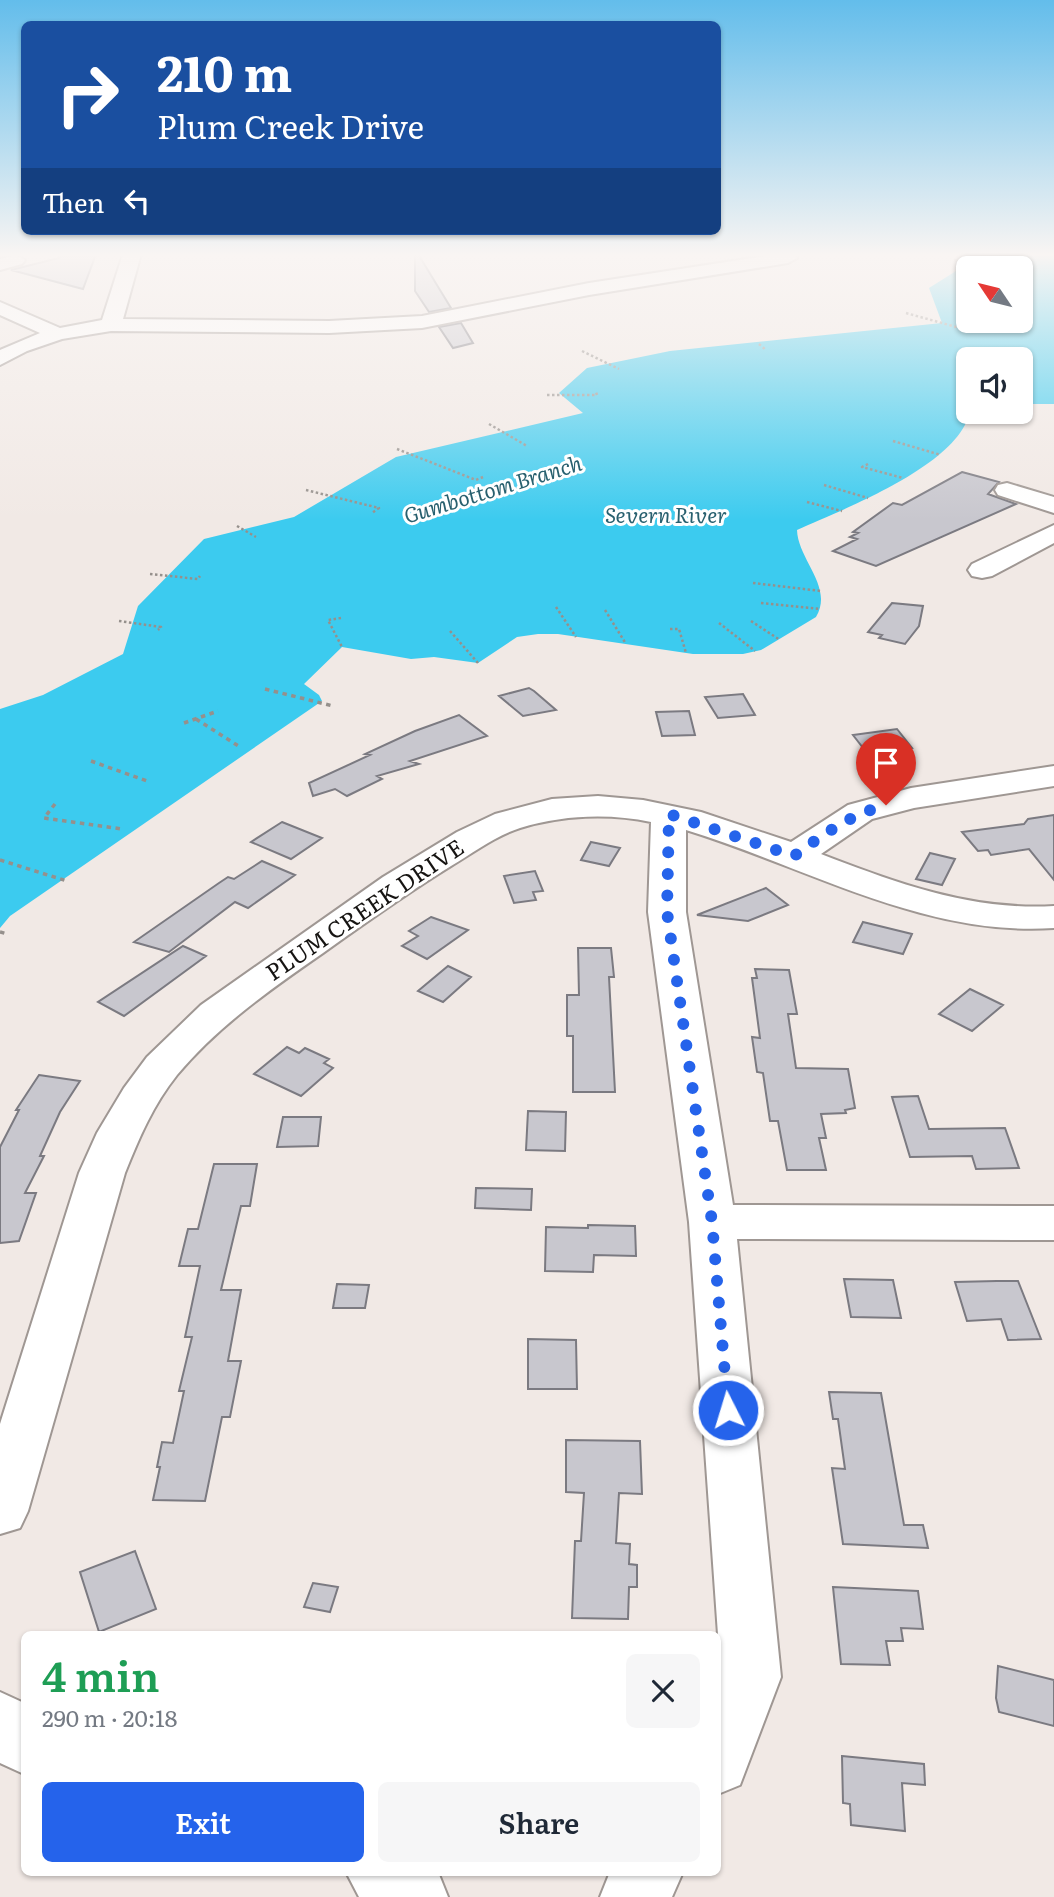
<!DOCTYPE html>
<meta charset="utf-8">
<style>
body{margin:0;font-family:Literata,serif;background:#f6f6f7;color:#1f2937;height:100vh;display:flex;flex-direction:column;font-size:26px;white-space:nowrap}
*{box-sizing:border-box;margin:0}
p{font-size:23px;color:#747a83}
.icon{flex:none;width:38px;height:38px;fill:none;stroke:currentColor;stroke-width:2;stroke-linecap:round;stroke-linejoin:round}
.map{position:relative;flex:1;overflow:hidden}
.side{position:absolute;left:21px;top:1631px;width:700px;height:245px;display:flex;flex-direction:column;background:#fff;border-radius:10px;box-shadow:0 2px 5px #0004}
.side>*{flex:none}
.banner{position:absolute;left:21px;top:21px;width:700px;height:214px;border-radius:10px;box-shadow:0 2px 5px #0004;background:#1a4fa0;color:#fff;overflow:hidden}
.needle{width:46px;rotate:305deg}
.controls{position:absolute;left:956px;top:256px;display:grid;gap:14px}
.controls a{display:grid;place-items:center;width:77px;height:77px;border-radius:10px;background:#fff;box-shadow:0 2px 5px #0004;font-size:35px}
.pin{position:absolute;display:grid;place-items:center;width:60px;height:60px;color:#fff;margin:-72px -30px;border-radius:50% 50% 50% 0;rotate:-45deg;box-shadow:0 0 7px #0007}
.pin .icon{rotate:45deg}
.me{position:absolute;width:77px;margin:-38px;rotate:355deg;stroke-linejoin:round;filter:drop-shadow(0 0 5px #0008)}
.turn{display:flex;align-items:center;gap:24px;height:147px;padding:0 21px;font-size:32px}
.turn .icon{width:91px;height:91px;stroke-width:2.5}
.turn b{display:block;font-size:49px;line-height:60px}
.then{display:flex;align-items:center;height:66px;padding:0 21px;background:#0003;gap:14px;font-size:26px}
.round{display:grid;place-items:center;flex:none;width:74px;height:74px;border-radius:10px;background:#f6f6f7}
.overview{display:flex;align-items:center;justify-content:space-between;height:119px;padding:0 21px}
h1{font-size:42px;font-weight:600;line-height:52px;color:#1e9e55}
.primary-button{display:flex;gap:14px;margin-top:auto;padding:14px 21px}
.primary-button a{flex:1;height:80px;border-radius:10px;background:#2563eb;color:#fff;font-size:28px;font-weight:600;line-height:80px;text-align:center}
.primary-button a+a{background:#f6f6f7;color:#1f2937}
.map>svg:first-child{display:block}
.water{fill:#3ccbef;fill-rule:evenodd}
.building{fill:#c8c7ce;stroke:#7b7a81;stroke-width:2}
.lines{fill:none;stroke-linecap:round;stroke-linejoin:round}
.minor-casing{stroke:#9f9793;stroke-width:4}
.path-far1{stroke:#95908c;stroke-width:2.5;stroke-dasharray:2.5 2.5;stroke-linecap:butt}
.path{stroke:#95908c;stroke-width:3.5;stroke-dasharray:4.5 4.5;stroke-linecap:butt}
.minor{fill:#fff;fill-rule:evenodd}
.route{stroke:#2563eb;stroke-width:12;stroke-dasharray:0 21.6}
.labels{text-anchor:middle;stroke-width:6;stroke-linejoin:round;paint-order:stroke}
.far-water-label{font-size:21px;font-style:italic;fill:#28606f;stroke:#fff}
.street-label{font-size:23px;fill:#161412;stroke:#fff}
</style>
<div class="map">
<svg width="1054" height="1897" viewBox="0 0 1054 1897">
<rect width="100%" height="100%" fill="#f1e9e5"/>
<path class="water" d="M983,254H1054V404H1020V359H968V411H981L969,415C954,467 844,509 797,530C798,560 834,587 816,617L761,650L743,654H693L558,634H538L517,637L478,663L434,657L411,659L342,647L304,684L319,695L322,701L10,916L0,928V709L43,695L123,654L138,606L204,539L294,517L396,457L583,413L559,393L587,368L670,351L942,323L929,288ZM968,268H1020V320H968Z"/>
<path class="building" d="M61,254H96L83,289L11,270L59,258Z
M415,254H418L451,308L429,312L415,291Z
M461,323L473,343L453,348L439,327Z
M962,472L999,482L988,494L1016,504L876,566L833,551L857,539L850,537L858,533L853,532L893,503L902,505Z
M892,603L923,606L919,626L905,644L879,638L882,635L868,632Z
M529,688L534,691L556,710L523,716L499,696Z
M743,694L755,715L718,718L705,697Z
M689,711L695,735L662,736L656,712Z
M459,715L487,736L410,761L419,764L377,776L382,779L347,796L335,789L313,796L309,783L370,755L365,754L415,731Z
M897,729L912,748L867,753L853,735Z
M1054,815V880L1029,849L991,855L988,850L978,851L962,832L1024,824L1028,819Z
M282,822L322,838L291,859L251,842Z
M591,842L620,848L609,866L581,860Z
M930,853L955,859L942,885L916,879Z
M262,861L295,875L248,908L235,902L169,952L134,942L219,883L228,877L234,879Z
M535,871L543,891L533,892L536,900L514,903L504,876Z
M766,888L788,905L748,921L697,915Z
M431,917L468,930L427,959L402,946L418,936L409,931Z
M863,922L912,934L903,954L853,942Z
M183,946L206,956L124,1016L98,1002Z
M578,948H611L614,977H609L615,1092H573V1036H567V995H579Z
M448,966L471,977L443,1002L418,991Z
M755,969L789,970L797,1014H788L796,1068L848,1069L855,1108L845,1110L846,1113L821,1114L826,1138H819L826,1170H787L778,1121H770L763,1073L757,1072L752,1037L760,1038L752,978H757Z
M970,989L1003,1005L972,1031L939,1014Z
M287,1047L299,1053L305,1048L329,1059L324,1063L333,1068L301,1096L254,1074Z
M39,1075L80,1081L60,1112L40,1156H44L25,1193H36L19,1241L0,1243V1147L19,1110H16Z
M918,1096L929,1129L1005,1128L1019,1168L976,1169L972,1156L910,1157L892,1097Z
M528,1111L566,1112L565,1151L526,1150Z
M283,1117H321L318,1146L277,1147Z
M214,1164H257L250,1206H241L221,1290H241L228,1361H241L230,1417H222L205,1501L153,1500L160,1467H157L162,1442L173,1443L184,1391H179L192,1337H185L200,1266H179L188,1229H198Z
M476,1188L532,1189L531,1210L475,1208Z
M588,1225L635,1226L636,1256L594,1255L593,1272L545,1271L546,1227L588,1228Z
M844,1279L893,1280L901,1318L851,1317Z
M997,1281H1018L1041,1339L1008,1340L1001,1319L967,1321L955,1282Z
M337,1284L369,1285L365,1308H333Z
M528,1339L576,1340L577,1389H528Z
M829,1392L881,1393L904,1525H923L928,1548L843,1544L832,1468L845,1469L838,1419H833Z
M566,1440L640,1441L642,1494L619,1493L616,1543L630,1544L629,1564L637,1565V1587H629L628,1619L572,1618L575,1541H581L584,1493L566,1492Z
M135,1551L156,1609L99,1632L80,1572Z
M313,1583L338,1587L330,1612L304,1607Z
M833,1587L918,1591L923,1629L901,1628L903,1641H886L890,1665L841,1664Z
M998,1666L1054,1680V1726L999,1712L996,1698Z
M842,1756L924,1764L925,1785L902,1783L905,1831L851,1825L850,1804L843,1803Z"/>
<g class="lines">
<defs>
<path id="minor" d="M123,254H141L123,319L329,321L422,316L589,283L778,254H794L797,258L788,263L589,295L422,328L329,333L111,331L62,339L27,351L0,365V350L40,333L0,315V302L60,328L102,320Z
M16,255L25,260L22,264L0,270V259Z
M1007,483L1054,497V513L998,495L995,490L998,485Z
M1054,525V543L992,576L982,578L972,576L968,570L972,564Z
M1054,766V786L914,808L872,819L821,854C897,883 971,911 1054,906V928C924,937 807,867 686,830V912L733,1205L1054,1206V1240L737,1239L781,1677L740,1785L718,1794V1686L721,1677L689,1222L648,912L651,822C609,813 562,815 520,828C495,836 473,853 451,866C407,893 365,923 323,953C271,989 218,1026 177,1075C153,1105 139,1138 125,1173L28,1511L20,1528L0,1534V1424L79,1173L97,1133L124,1088L147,1057L201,1005L383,877L457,832L495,814L552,799L598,796L643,800L701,812L791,842L848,805L911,788Z
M0,1692L24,1703V1774L0,1763Z
M346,1872H438L448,1897H359Z
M610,1872H683L672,1897H600Z"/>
</defs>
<use href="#minor" class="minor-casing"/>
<path class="path-far1" d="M954,260L984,267
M906,313L967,330
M759,344L766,350
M582,351L619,369
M547,395H597L596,392
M489,424L527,446
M893,441L941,455
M397,449L476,480L483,477
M868,464L862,467L903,478
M824,485L868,498
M306,490L379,508L372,513
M807,502L842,511
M237,526L256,537
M150,574L198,579L200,576
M753,583L821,591
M761,603L820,609
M556,607L576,637
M605,610L626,644
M341,618L328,620L342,647
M119,621L161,627L158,630
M751,621L780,640
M719,623L755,651
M670,629H679L686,653
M450,631L478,663"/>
<path class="path" d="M265,689L333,706
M196,719L240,747
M184,723L218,711
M91,761L150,782
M55,804L44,818L122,829
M0,860L67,881
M0,932L8,934"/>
<use href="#minor" class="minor"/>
</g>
<linearGradient id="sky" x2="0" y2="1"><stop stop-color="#63bdeb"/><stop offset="0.49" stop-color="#f9f5f3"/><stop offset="1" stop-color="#f9f5f3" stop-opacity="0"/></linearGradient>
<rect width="1054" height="520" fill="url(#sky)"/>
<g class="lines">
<path class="route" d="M728,1410L712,1222L667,912L669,814L794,856C824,834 850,815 886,805"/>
</g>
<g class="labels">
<g class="far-water-label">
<text transform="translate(493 490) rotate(-17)" y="7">Gumbottom Branch</text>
<text x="666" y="523">Severn River</text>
</g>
<g class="street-label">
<text transform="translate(365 910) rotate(-34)" y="8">PLUM CREEK DRIVE</text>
</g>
</g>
</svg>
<div class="controls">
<a><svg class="needle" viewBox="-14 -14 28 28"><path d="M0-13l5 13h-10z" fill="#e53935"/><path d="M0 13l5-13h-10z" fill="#747a83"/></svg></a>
<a><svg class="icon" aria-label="sound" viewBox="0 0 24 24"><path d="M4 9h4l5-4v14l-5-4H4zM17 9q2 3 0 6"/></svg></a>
</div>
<div class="pin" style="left:886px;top:805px;background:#d93025"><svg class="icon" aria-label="arrive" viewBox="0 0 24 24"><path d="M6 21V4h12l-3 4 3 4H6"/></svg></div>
<svg class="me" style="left:728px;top:1410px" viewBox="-20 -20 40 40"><circle r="17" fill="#2563eb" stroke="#fff" stroke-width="3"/><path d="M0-11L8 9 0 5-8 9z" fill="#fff"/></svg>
<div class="banner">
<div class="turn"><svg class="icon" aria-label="right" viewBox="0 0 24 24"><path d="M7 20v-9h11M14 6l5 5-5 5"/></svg><div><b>210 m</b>Plum Creek Drive</div></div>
<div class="then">Then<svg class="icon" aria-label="left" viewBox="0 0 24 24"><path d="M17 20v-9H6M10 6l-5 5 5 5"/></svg></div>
</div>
<section class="side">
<div class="overview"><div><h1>4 min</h1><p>290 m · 20:18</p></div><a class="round"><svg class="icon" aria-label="close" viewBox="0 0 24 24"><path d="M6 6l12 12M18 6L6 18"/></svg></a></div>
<div class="primary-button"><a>Exit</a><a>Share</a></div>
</section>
</div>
